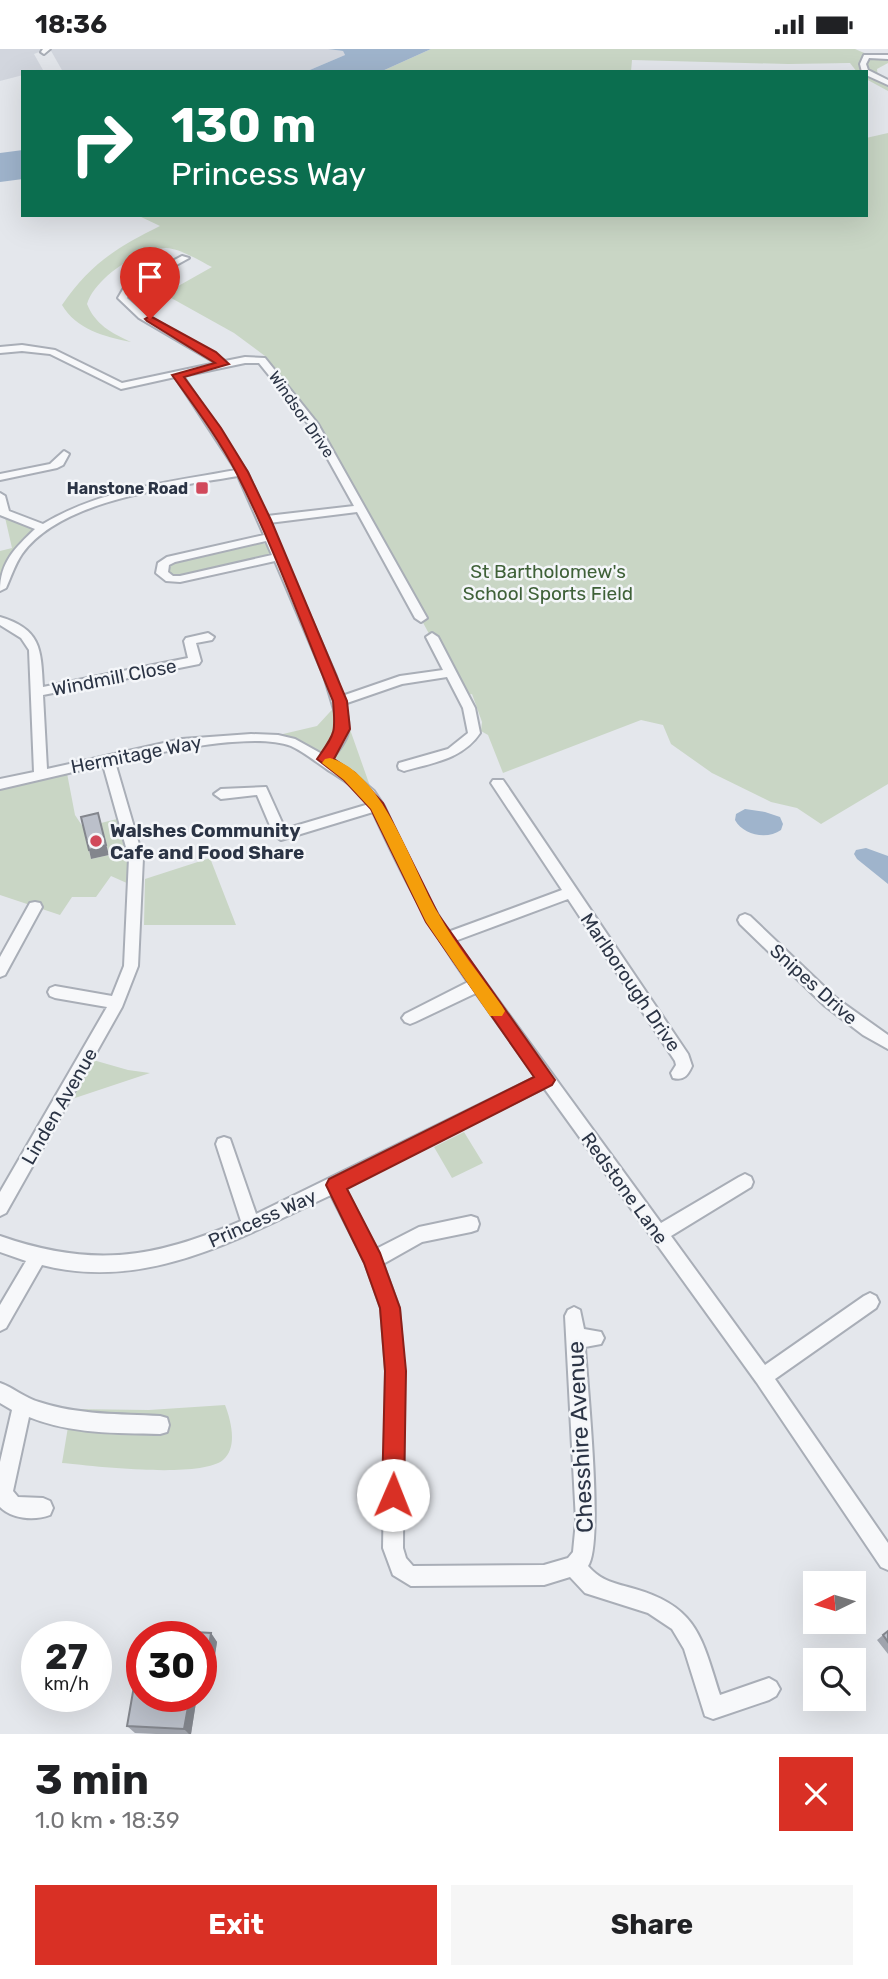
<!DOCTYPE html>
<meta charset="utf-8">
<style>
body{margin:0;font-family:Rubik,sans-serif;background:#f6f6f6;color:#202124;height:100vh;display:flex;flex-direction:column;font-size:26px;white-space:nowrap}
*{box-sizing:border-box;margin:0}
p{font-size:23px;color:#757577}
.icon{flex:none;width:38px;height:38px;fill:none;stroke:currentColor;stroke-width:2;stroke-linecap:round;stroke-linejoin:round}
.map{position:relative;height:1685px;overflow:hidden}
.sheet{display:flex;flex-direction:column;background:#fff;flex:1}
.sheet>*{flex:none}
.top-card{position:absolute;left:21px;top:21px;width:847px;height:147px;border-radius:0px;box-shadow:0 7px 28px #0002;background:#0b6e4f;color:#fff;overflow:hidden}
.needle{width:46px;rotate:265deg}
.controls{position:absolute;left:803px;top:1522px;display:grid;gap:14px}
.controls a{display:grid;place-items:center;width:63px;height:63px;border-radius:0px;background:#fff;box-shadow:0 7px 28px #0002;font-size:35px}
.speed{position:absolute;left:21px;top:1572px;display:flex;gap:14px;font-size:35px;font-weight:700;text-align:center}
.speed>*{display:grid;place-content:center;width:91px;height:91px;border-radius:50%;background:#fff;box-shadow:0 7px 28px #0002;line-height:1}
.speed small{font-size:18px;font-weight:400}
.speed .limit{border:10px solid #d22;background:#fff;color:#111}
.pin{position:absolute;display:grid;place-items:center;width:60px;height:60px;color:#fff;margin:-72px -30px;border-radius:50% 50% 50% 0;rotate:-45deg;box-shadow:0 0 7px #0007}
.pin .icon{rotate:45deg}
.me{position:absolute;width:77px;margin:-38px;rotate:1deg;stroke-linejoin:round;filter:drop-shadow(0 0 5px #0008)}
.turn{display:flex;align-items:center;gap:24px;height:147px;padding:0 35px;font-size:32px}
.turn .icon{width:91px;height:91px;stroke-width:2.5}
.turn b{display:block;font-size:49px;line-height:60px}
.round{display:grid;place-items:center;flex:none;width:74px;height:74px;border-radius:0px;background:#f6f6f6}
.headline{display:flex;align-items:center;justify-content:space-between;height:119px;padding:0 35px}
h1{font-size:42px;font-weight:700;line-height:52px}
.cta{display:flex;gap:14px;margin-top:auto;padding:14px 35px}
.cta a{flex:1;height:80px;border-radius:0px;background:#d93025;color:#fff;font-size:28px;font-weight:700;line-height:80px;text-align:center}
.cta a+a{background:#f6f6f6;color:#202124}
.status{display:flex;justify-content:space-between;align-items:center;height:49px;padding:0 35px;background:#fff;direction:ltr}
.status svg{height:19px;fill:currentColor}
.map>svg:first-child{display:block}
.built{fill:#d2d6de}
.green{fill:#c9d6c5}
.water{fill:#9fb4cc}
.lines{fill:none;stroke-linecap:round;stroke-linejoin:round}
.minor-casing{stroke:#a9aeb7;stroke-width:4}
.minor{fill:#f7f8fa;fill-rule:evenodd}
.wall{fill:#a1a5ae}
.shaded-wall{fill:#83868d}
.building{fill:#bbc0ca;stroke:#83868d;stroke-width:2}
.route{fill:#d93025;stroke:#8d1f18;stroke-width:2}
.slow{fill:#f59e0b}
.poi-dot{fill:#d1495b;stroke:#f4f6f9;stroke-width:2.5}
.labels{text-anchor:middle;stroke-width:5;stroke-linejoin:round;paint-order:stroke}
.far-street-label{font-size:16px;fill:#2b3445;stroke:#f4f6f9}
.far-poi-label{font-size:16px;font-weight:bold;fill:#2b3445;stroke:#f4f6f9;text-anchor:end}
.park-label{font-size:19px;fill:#3f6138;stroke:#f4f6f9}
.street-label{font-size:19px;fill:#2b3445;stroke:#f4f6f9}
.poi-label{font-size:19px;font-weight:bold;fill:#2b3445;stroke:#f4f6f9;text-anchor:start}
.near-street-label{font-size:23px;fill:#2b3445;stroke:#f4f6f9}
</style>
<div class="status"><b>18:36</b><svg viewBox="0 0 49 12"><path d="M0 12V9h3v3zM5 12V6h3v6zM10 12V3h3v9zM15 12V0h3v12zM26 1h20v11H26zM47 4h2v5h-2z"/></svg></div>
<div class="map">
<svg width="888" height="1685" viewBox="0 0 888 1685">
<rect width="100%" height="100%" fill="#e4e7ec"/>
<path class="built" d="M0,0H47L34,5L43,21L23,23V26L0,32Z
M50,0H328L343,2L345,6L305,23H63Z"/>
<path class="green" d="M431,0H855L869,6L888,8V14L877,20L878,30L888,34V42L866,30V23H857L850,14L788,15L632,11L631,23H380Z
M888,84V735L821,775L797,759L771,753L712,724L671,695L663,676L641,671L503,724L488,686L481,682L482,673L472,645L463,647L331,405L266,314L265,307L234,284L164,245L212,218C200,212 179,199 166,199C138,200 95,229 87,255C95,275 111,284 131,293C105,288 76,280 62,256C89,216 117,198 160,177L137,166H866V89Z
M4,464L43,479L10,516L0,539V502L12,499Z
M257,494L266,495L271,500L269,505L179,527L167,525L166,517L177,512Z
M340,652L377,757L349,728L278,690L283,685L317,677Z
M66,719L75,766L83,778L91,810L109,806L101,774L117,770L126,804L129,835L111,827L96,848H72L60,866L0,846V735Z
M210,809L236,876H144L145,830Z
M86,1009L128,1021L150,1024L60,1054Z
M464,1083L483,1114L452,1129L434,1098Z
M225,1356C231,1371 238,1399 223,1411C199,1430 94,1417 62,1414L71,1360L149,1361Z"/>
<path class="water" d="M328,0H431L380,23H305L345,6L343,2Z
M23,101V130L0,133V104Z
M745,760L765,763L780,768L783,775L781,781C767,791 743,786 735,771L736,765Z
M866,799L888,807V835L857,810L854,805L856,801Z"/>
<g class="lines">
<defs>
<path id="minor" d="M43,0H50L44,5L41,3Z
M864,6H888V10L869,9L866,15L868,21L888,31V36L866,26V23H862L860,15Z
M182,207L189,209L131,241L127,249L145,265L225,312L245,308L265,309L318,375L427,569L421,573L415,569L357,463L269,474L336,627L342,647L400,627L443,621L426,588L432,584L438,588L475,659L480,684C463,710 432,714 404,722L399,720L398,717L399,714L448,700L468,684L463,659L447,628L402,635L344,655C353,682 349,689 331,711L354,725L374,742L384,757L424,842L448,883L562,841L491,734L493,731H503L688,1005L692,1017C688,1026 684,1032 673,1029L671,1024L676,1016L675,1012L568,850L455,892L661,1174L739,1128L745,1125L751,1128L753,1133L751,1138L671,1187L765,1316L864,1247L870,1244L876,1247L879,1253L876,1259L775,1330L888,1494V1521L881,1518L757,1334L544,1039L345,1139L376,1200L419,1178L471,1167L477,1169L479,1175L477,1181L471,1183L422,1193L383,1215L399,1259L404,1322L403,1499L406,1509L413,1517L544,1516L568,1509L573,1503L576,1472L565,1267L568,1261L574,1258L580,1261L584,1280L601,1283L604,1289L601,1295L585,1298C587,1335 604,1495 588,1517C602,1533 615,1534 635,1540C698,1558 702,1590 720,1646L769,1629L776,1633L780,1640L776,1647L769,1651L713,1670L705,1667L684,1600L672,1580L648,1564L585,1544L570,1528L544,1536L411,1537L393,1526L383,1499L386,1322L381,1259L365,1213L331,1146C239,1189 147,1243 42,1216L6,1279L0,1282V1256L26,1212L0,1203V1187C92,1219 153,1210 241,1172L216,1095L218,1090L224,1088L230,1090L256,1165L536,1028L476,944L415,973L410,975L405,973L402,969L405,965L468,933C428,877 402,826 373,763L281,791L274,786L257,746L221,750L214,745L221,740L266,738L285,780L369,755C359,740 342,730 328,721C316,713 304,703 291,697C254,682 155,704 115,713L143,809L138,917L122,958L6,1164L0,1167V1143L107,958L55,949L50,947L48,943L50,939L55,937L112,947L124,917L129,809L103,716L0,740V730L34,723L29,601L21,589L0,576V568C41,580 41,600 43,638L188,609L184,592L186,589L208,584L214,588L212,591L196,594L201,612L199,615L43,646L47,720L182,690L251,685L278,686L295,690L322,705L332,693L338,674L324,627L275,512L180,533L166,532L156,524L158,514L167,508L264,486L238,427C176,438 62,449 22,505C15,515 11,528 6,539L0,542C0,513 15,499 35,480L0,466V444L5,447L9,462L43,475C101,440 170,433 236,421L175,328L121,340L50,305L22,302L0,304V298L22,296L55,301L122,334L216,314L139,269L118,249L125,237ZM245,314H259L309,376L354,457L267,467L247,423L183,327ZM266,492L272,506L180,527H173L168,523L169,516L175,513Z
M64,402L69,405L63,416L57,419L0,431V425L50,415Z
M35,853L40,854L42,858L5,926L0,928V908L30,854Z
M745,865L750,867L836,949L888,986V1000L863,986L825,957L740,875L738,871L740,867Z
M0,1334C14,1339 25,1349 39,1353C78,1366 120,1365 160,1367L167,1369L169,1376L167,1383L160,1385C116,1384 70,1385 29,1368L13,1442L18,1448L43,1449L50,1452L53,1459L50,1466C34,1472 12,1470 0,1458V1413L12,1361L0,1354Z"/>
</defs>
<use href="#minor" class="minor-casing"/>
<use href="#minor" class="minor"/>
</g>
<path class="wall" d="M888,1582V1605L877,1591Z
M211,1584L217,1593L212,1625H201V1587H193Z
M142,1647H197L191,1685H156L135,1684L127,1677Z"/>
<path class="shaded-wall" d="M98,764L109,806L91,810L89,801Z
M211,1584L217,1593L212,1625L206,1617Z
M190,1647H197L191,1685H189L184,1680Z"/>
<path class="building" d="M98,764L106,796L89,801L81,768Z
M888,1582V1593L883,1586Z
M194,1583L211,1584L206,1617H201V1587H153V1584L193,1587Z
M134,1637L142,1638V1647H190L184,1680L127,1677Z"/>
<path class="route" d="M150,267L216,303L229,315L184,328L221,379L248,423L271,471L347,652L350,680L334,710L355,724L383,754L438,865L555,1031L552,1036L347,1140L380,1204L400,1259L406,1322L404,1446L401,1454L393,1457L385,1454L382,1446L385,1322L380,1259L364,1214L326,1136L329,1130L534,1028L426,873L371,760L344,731L317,710C335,684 336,685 333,652C302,577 274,498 237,425C219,390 195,358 172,326L215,314L147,272L145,270Z"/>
<path class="slow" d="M330,709C384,724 412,820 438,864C456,897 481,927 502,957L505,962L502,967H490L426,873L371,760L344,731L322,714L325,710Z"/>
<g class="poi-dot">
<rect x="195" y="432" width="14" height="14" rx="3.5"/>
<circle cx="96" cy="792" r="7"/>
</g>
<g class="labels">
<g class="far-street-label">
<text transform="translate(302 365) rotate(55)" y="6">Windsor Drive</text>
</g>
<g class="far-poi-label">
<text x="188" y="445">Hanstone Road</text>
</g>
<g class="park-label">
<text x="548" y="529">St Bartholomew's<tspan x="548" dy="22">School Sports Field</tspan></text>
</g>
<g class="street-label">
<text transform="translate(114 628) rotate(-11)" y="7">Windmill Close</text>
<text transform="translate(136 705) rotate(-11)" y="7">Hermitage Way</text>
<text transform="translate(631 933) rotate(56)" y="7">Marlborough Drive</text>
<text transform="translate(814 935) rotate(42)" y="7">Snipes Drive</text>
<text transform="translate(59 1057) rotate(-60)" y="7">Linden Avenue</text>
<text transform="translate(625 1139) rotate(54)" y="7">Redstone Lane</text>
<text transform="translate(262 1169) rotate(-24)" y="7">Princess Way</text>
</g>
<g class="poi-label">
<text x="110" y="788">Walshes Community<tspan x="110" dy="22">Cafe and Food Share</tspan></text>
</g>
<g class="near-street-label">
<text transform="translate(580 1388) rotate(-93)" y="8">Chesshire Avenue</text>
</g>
</g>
</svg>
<div class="controls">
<a><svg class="needle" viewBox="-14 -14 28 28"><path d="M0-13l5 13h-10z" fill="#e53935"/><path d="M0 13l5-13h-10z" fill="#757577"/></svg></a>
<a><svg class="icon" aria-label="search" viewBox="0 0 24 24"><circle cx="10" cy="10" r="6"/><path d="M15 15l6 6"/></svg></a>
</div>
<div class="speed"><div>27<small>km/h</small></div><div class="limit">30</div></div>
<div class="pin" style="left:150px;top:270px;background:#d93025"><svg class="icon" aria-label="arrive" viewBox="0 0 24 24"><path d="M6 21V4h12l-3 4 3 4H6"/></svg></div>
<svg class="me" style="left:393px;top:1446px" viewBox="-20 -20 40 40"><circle r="19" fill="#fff"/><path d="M0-13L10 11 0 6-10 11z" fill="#d93025"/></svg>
<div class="top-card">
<div class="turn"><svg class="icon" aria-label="right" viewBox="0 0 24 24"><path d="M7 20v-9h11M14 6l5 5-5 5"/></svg><div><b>130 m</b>Princess Way</div></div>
</div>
</div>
<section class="sheet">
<div class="headline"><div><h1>3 min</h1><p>1.0 km · 18:39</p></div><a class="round" style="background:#d93025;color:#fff"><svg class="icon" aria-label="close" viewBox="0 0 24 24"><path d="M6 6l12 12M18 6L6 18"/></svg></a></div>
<div class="cta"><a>Exit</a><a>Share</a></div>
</section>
